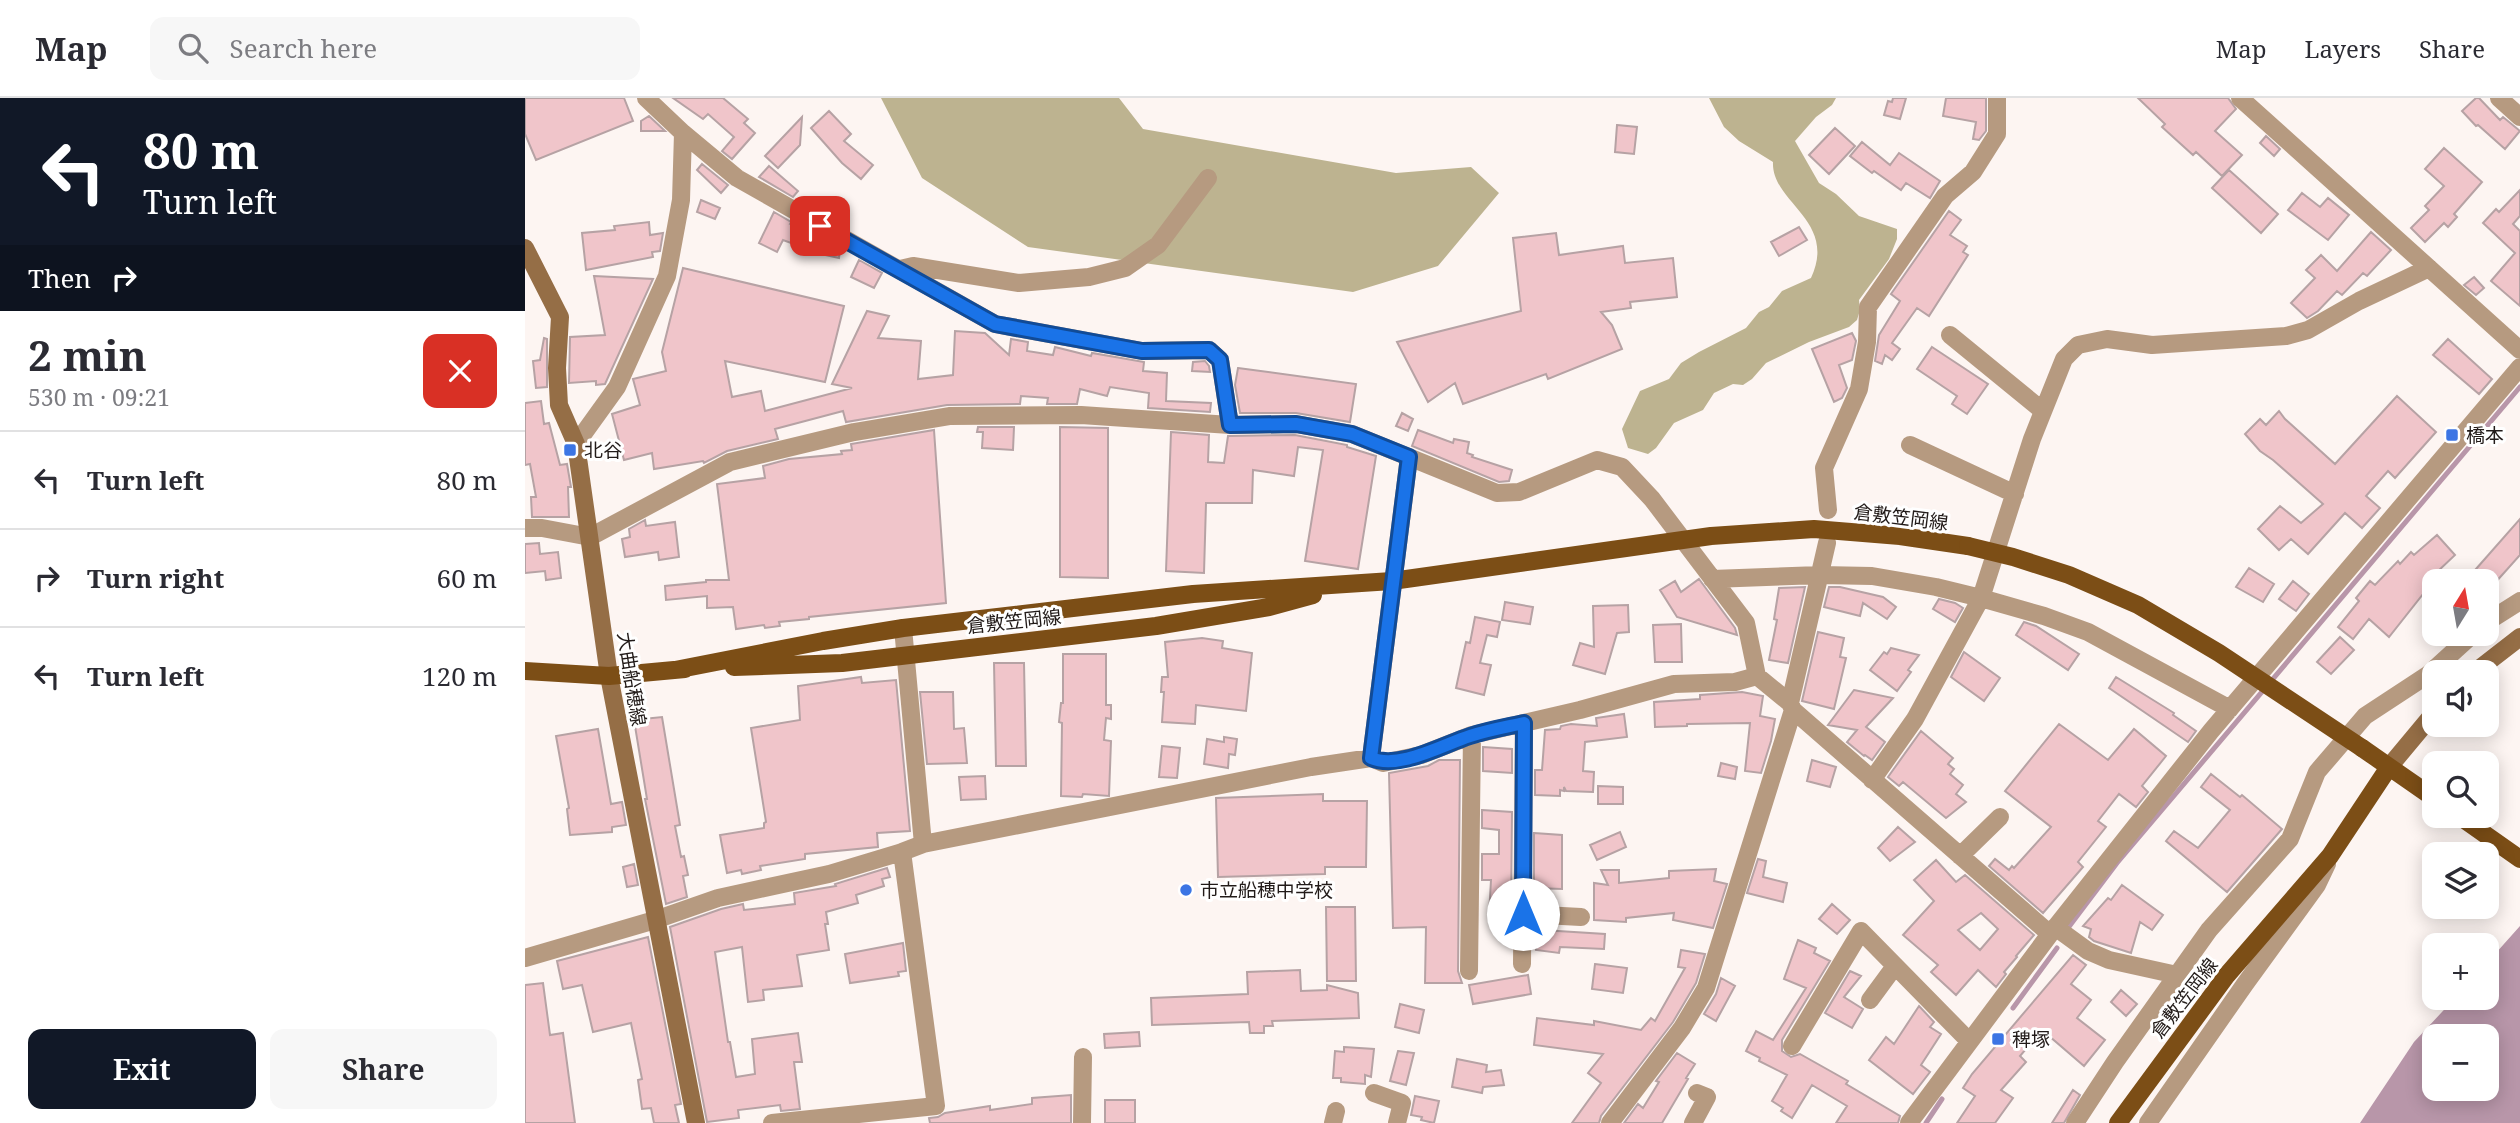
<!DOCTYPE html>
<meta charset="utf-8">
<style>
body{margin:0;font-family:"Noto Serif","Noto Sans JP",serif;background:#f7f7f7;color:#2b2b33;height:100vh;display:flex;flex-direction:column;font-size:26px;white-space:nowrap}
*{box-sizing:border-box;margin:0}
p{font-size:23px;color:#7c7c81}
.icon{flex:none;width:38px;height:38px;fill:none;stroke:currentColor;stroke-width:2;stroke-linecap:round;stroke-linejoin:round}
.map{position:relative;flex:1;overflow:hidden}
.drawer{display:flex;flex-direction:column;background:#fff;width:525px}
.drawer>*{flex:none}
.guide{background:#111827;color:#fff;overflow:hidden}
.needle{width:46px;rotate:11deg}
.fabs{position:absolute;left:1897px;top:471px;display:grid;gap:14px}
.fabs a{display:grid;place-items:center;width:77px;height:77px;border-radius:14px;background:#fff;box-shadow:0 4px 18px #0003;font-size:35px}
.pin{position:absolute;display:grid;place-items:center;width:60px;height:60px;color:#fff;margin:-30px;border-radius:14px;box-shadow:0 4px 10px #0006}
.me{position:absolute;width:77px;margin:-38px;rotate:0deg;stroke-linejoin:round;filter:drop-shadow(0 0 5px #0008)}
.turn{display:flex;align-items:center;gap:24px;height:147px;padding:0 28px;font-size:32px}
.turn .icon{width:91px;height:91px;stroke-width:2.5}
.turn b{display:block;font-size:49px;line-height:60px}
.then{display:flex;align-items:center;height:66px;padding:0 28px;background:#0003;gap:14px;font-size:26px}
.round{display:grid;place-items:center;flex:none;width:74px;height:74px;border-radius:14px;background:#f7f7f7}
.overview{display:flex;align-items:center;justify-content:space-between;height:119px;padding:0 28px}
h1{font-size:42px;font-weight:700;line-height:52px}
.primary-button{display:flex;gap:14px;margin-top:auto;padding:14px 28px}
.primary-button a{flex:1;height:80px;border-radius:14px;background:#111827;color:#fff;font-size:28px;font-weight:700;line-height:80px;text-align:center}
.primary-button a+a{background:#f7f7f7;color:#2b2b33}
ul{padding:0;list-style:none}
li{display:flex;align-items:center;gap:21px;height:98px;padding:0 28px;border-top:2px solid #e1e1e2}
li div{flex:1}
li b{display:block;font-size:26px}
li em{font-style:normal}
header{display:flex;align-items:center;gap:42px;box-sizing:border-box;height:98px;padding:0 35px;background:#fff;border-bottom:2px solid #e1e1e2}
header strong{font-size:33px}
nav{display:flex;gap:38px;margin-inline-start:auto;font-size:24px}
.search{width:490px;height:63px;background:#f7f7f7;display:flex;align-items:center;gap:18px;box-sizing:border-box;padding:0 24px;border-radius:14px;color:#7c7c81;font-size:26px}
main{display:flex;flex:1;min-height:0}
.map>svg:first-child{display:block}
.forest{fill:#bdb390}
.water{fill:#b896a9;fill-rule:evenodd}
.lines{fill:none;stroke-linecap:round;stroke-linejoin:round}
.stream{stroke:#b896a9;stroke-width:5}
.building{fill:#f0c5ca;stroke:#b6a2a4;stroke-width:2;fill-rule:evenodd}
.minor{stroke:#b69a80;stroke-width:18}
.tertiary{stroke:#b69a80;stroke-width:18}
.secondary{stroke:#956e46;stroke-width:18}
.primary{stroke:#7c4e16;stroke-width:18}
.primary-bridge{stroke:#7c4e16;stroke-width:18}
.route-casing{stroke:#114b97;stroke-width:18}
.route{stroke:#1a73e8;stroke-width:12}
.poi-dot{fill:#3c75e4;stroke:#fff;stroke-width:2.5}
.labels{text-anchor:middle;stroke-width:6;stroke-linejoin:round;paint-order:stroke}
.poi-label{font-size:19px;fill:#221b19;stroke:#fff;text-anchor:start}
.street-label{font-size:19px;fill:#221b19;stroke:#fff}
</style>
<header>
<strong>Map</strong>
<div class="search"><svg class="icon" aria-label="search" viewBox="0 0 24 24"><circle cx="10" cy="10" r="6"/><path d="M15 15l6 6"/></svg>Search here</div>
<nav><a>Map</a><a>Layers</a><a>Share</a></nav>
</header>
<main>
<section class="drawer">
<div class="guide">
<div class="turn"><svg class="icon" aria-label="left" viewBox="0 0 24 24"><path d="M17 20v-9H6M10 6l-5 5 5 5"/></svg><div><b>80 m</b>Turn left</div></div>
<div class="then">Then<svg class="icon" aria-label="right" viewBox="0 0 24 24"><path d="M7 20v-9h11M14 6l5 5-5 5"/></svg></div>
</div>
<div class="overview"><div><h1>2 min</h1><p>530 m · 09:21</p></div><a class="round" style="background:#d93025;color:#fff"><svg class="icon" aria-label="close" viewBox="0 0 24 24"><path d="M6 6l12 12M18 6L6 18"/></svg></a></div>
<ul>
<li><svg class="icon" aria-label="left" viewBox="0 0 24 24"><path d="M17 20v-9H6M10 6l-5 5 5 5"/></svg><div><b>Turn left</b></div><em>80 m</em></li>
<li><svg class="icon" aria-label="right" viewBox="0 0 24 24"><path d="M7 20v-9h11M14 6l5 5-5 5"/></svg><div><b>Turn right</b></div><em>60 m</em></li>
<li><svg class="icon" aria-label="left" viewBox="0 0 24 24"><path d="M17 20v-9H6M10 6l-5 5 5 5"/></svg><div><b>Turn left</b></div><em>120 m</em></li>
</ul>
<div class="primary-button"><a>Exit</a><a>Share</a></div>
</section>
<div class="map">
<svg width="1995" height="1025" viewBox="0 0 1995 1025">
<rect width="100%" height="100%" fill="#fdf5f2"/>
<path class="forest" d="M356,0H594L618,31L871,75L946,69L974,95L913,168L828,194L503,149L397,80Z
M1184,0H1311L1307,7L1291,19L1270,43L1294,85L1311,96L1334,118L1372,131V141L1364,161L1334,202L1335,212L1332,222L1324,229L1284,244L1241,265L1227,281L1218,287L1208,286L1189,295L1178,312L1149,325L1131,350L1123,356L1103,350L1097,331L1115,293L1144,281L1156,265L1174,254L1221,230L1234,214L1244,209L1257,193L1286,180C1313,122 1246,105 1248,64L1214,43L1199,29Z"/>
<path class="water" d="M1995,828V1025H1835L1889,944L1930,900H1962V865ZM1909,938H1962V990H1909Z"/>
<g class="lines">
<path class="stream" d="M1543,830L1592,765L1995,289
M1488,910L1532,850
M1401,1025L1417,1001"/>
</g>
<path class="building" d="M0,0H99L108,23L11,62L0,36Z
M148,0H198L223,21L219,25L230,35L207,61L197,53L209,39L183,16L178,21Z
M1368,0H1381L1375,21L1359,17L1363,3L1367,4Z
M1421,0H1461V33L1454,42L1448,41L1451,24L1418,18Z
M1613,0H1703L1711,11L1690,33L1717,57L1697,78L1671,54L1668,57L1637,29L1640,26Z
M1951,0H1954L1975,22L1978,19L1995,33L1980,51L1953,27L1951,28L1937,13Z
M304,13L326,36L319,43L348,67L336,81L317,65L286,30Z
M124,18L140,33H116V23Z
M277,19L275,47L253,70L240,58Z
M1092,27L1112,29L1109,56L1090,54Z
M1310,30L1330,48L1304,76L1284,57Z
M1741,38L1755,51L1749,58L1735,45Z
M1337,44L1365,67L1374,55L1415,83L1405,100L1381,85L1376,92L1349,73L1347,75L1325,58Z
M1919,50L1957,84L1929,116L1932,119L1923,129L1919,125L1900,144L1886,130L1904,112L1900,108L1919,88L1900,71Z
M177,66L203,87L196,95L172,72Z
M244,68L273,93L268,99L234,79Z
M1704,72L1753,116L1736,135L1687,90Z
M1995,92V118L1988,126L1995,133V208L1966,183L1990,155L1958,125L1971,111L1974,114Z
M1777,95L1795,109L1803,100L1824,117L1803,142L1763,112Z
M176,102L195,110L190,121L172,114Z
M1424,113L1436,122L1425,137L1442,148L1438,154L1443,157L1404,218L1392,210L1367,245L1375,251L1367,262L1360,257L1357,266L1350,263L1354,237L1375,203L1366,196Z
M249,114L266,124L265,126L280,131L315,152L314,160L296,156L258,142L252,154L234,145Z
M124,124L125,137L138,135L135,153L127,154L128,159L61,172L57,135L90,132L89,128Z
M1274,129L1282,142L1254,158L1246,144Z
M1846,134L1866,152L1842,178L1838,175L1817,197L1812,193L1793,213L1782,220L1766,205L1790,180L1781,172L1796,157L1812,173Z
M1031,135L1034,157L1098,148L1100,165L1148,160L1152,199L1105,204L1106,210L1076,214L1087,227L1097,251L1023,281L1021,276L938,306L930,285L903,304L872,244L996,213L988,140Z
M334,162L357,175L349,190L326,179Z
M158,170L319,208L300,284L200,263L207,299L236,293L240,313L327,290L307,286L342,213L364,218L353,240L396,243L393,281L428,277L430,233L460,235L484,257L486,241L503,244L502,253L528,257L530,249L566,258L567,255L619,264L618,273L642,275L641,303L686,305L685,314L623,310L624,295L585,289L582,298L555,291L552,306H522L523,300L496,298L495,306L422,307L321,324L318,313L250,331L253,341L202,353L179,365L178,363L129,371L127,355L99,362L87,316L115,307L108,281L141,273L137,254Z
M69,178L128,181L80,286L71,287V283L44,285L45,239L80,237Z
M1949,179L1959,190L1951,197L1939,187Z
M1327,235L1331,243L1327,262L1314,267L1322,290L1317,300L1309,304L1287,251Z
M19,240L22,241V289L11,290L8,263L15,262Z
M1923,241L1967,281L1954,296L1908,257Z
M1407,249L1463,286L1442,316L1427,306L1432,298L1392,271Z
M680,263L684,268L685,274L667,273L668,264Z
M713,270L831,286L825,324L771,315H715L710,287Z
M1872,298L1911,334L1870,380L1863,373L1841,398L1855,410L1837,430L1820,415L1783,456L1766,441L1754,452L1733,431L1755,408L1776,425L1798,406L1748,362L1735,353L1720,336L1735,321L1741,327L1754,313L1760,321L1810,366Z
M16,303L19,326L24,325L35,367L42,366L46,389H43L44,419H7L6,399H11L5,366L0,367V305Z
M877,315L888,321L883,333L871,328Z
M453,329H489L488,352L457,350L458,334H452Z
M535,329L583,330V480L535,479Z
M409,332L421,505L284,519V521L254,524L255,528L240,530L239,527L211,531L208,509L182,510V498L141,502L140,488L181,484V482H204L192,386L240,380L238,368L264,361L317,356L316,353L327,352L326,346Z
M893,332L928,345L929,341L944,344L942,355L948,357L947,359L987,372L984,383L974,384L887,348Z
M646,334L684,337L683,364L699,365L703,338L770,337L822,347V349L851,358L833,471L780,463L798,352L773,349L769,378L728,372L727,405H681L679,475L641,473Z
M1995,421V457L1969,486L1951,471Z
M120,422L121,428L150,424L154,459L134,462L133,454L100,459L97,441L105,439L104,431Z
M1912,437L1930,457L1911,475L1913,477L1864,539L1844,521L1828,541L1813,529L1834,503L1831,500L1845,483L1850,487L1873,463L1875,466L1886,454L1889,457Z
M14,445L15,456L33,454L36,480L21,482L20,473L0,475V446Z
M1724,470L1749,486L1738,504L1711,489Z
M1174,481L1210,530L1212,537L1152,519L1135,492L1150,483L1156,494Z
M1768,483L1784,496L1771,513L1754,501Z
M1280,489L1263,565L1244,562L1252,522L1249,521L1254,490Z
M1304,489H1315L1358,499L1371,509L1362,521L1338,505L1335,518L1299,509Z
M1414,501L1430,505L1438,510L1430,524L1408,511Z
M980,504L1008,509L1005,526L977,522Z
M1103,507L1104,534L1092,535L1080,576L1048,567L1055,545L1069,549L1068,508Z
M950,519L975,524L972,539L962,537L955,565L966,567L959,597L931,590L941,544L945,545Z
M1499,524L1511,528L1554,556L1543,572L1491,537Z
M1156,526L1157,564H1130L1128,527Z
M1293,534L1319,540L1315,559L1321,560L1309,611L1277,603Z
M1815,539L1829,552L1806,576L1792,564Z
M677,540L698,543L697,550L727,555L721,613L671,607L670,626L637,624L639,594H636L637,579H643L640,544Z
M1366,550L1394,557L1383,572L1386,574L1372,593L1345,572L1359,554L1362,556Z
M1439,554L1475,580L1459,603L1426,579Z
M538,556H581V607H586V621L581,620L579,642L586,643L584,698L558,696L557,699L536,698L537,625L534,624L536,605H538Z
M469,565H499L501,668H471Z
M336,579L337,585L371,582L385,733L352,735L353,749L280,756V761L235,768L236,772L217,776L216,772L202,775L195,737L239,730V725L241,724L226,630L275,622L273,588Z
M1591,579L1649,615L1648,617L1671,633L1663,644L1584,590Z
M1329,592L1368,600L1341,629L1360,644L1347,662L1340,657L1339,658L1322,644L1332,632L1303,627Z
M395,594H428L429,631L439,630L442,665L402,666Z
M1217,594L1238,598L1235,618L1250,621L1246,643L1236,675L1220,673L1225,625L1162,626V628L1130,629L1129,604L1175,601V597Z
M1099,616L1102,639L1060,644L1058,673L1069,674L1068,694L1041,693L1039,689V693L1035,692V698L1010,697V672H1017L1020,632L1035,631L1036,628L1046,626L1072,628L1071,620Z
M137,619L155,727L150,728L156,759L159,758L163,777L158,778L162,799L141,806L120,701H122L109,622Z
M1534,626L1583,662L1609,631L1641,658L1617,688L1623,694L1611,709L1594,696L1573,723L1581,729L1553,764L1558,769L1518,815L1464,768L1470,761L1484,772L1487,768L1489,770L1526,729L1480,693Z
M73,631L86,706L97,704L101,727L87,729V734L45,737L42,711L44,710L31,638Z
M1396,633L1428,660L1423,666L1429,671L1425,676L1438,687L1431,696L1441,704L1421,720L1378,684L1374,688L1363,679Z
M699,639L712,641L710,657L704,656L703,670L679,666L682,641L699,644Z
M637,648L655,650L652,680L634,679Z
M958,649L987,651V675L958,673Z
M914,662H935L933,873L937,885H900L901,829L868,830L864,675L903,668Z
M1287,662L1311,669L1305,689L1282,683Z
M1196,665L1212,669L1210,681L1193,678Z
M1686,676L1715,699L1717,697L1757,731L1702,794L1641,743L1649,733L1673,750L1705,712L1676,689Z
M460,678L461,701L436,702L434,679Z
M1073,688L1098,689V706H1073Z
M798,696V703H842L841,769H800V776L693,779L691,700Z
M957,712L987,714L986,815H984V818L964,817L966,782H957V756H974V732L957,730Z
M1373,729L1390,744L1365,763L1353,750Z
M1095,734L1101,749L1072,762L1065,747Z
M1009,735L1037,737V791L1009,790Z
M1233,761L1241,763L1238,779L1262,785L1258,804L1222,795Z
M1411,762L1431,784L1440,777L1509,837L1491,858L1492,859L1479,874L1481,876L1471,889L1453,872L1431,897L1406,874L1413,867L1378,837L1409,803L1389,782ZM1456,815L1473,831L1455,852L1433,832Z
M109,766L113,787L102,789L98,769Z
M362,770L365,779L357,781L359,788L331,797L333,805L301,814L303,826H300L304,852L272,857L277,888L238,892L239,902L223,904L217,849L190,854L203,944H205L211,979L230,976L227,941L273,935L277,964H269L275,1011L256,1013L255,1007L213,1012L214,1020L182,1024L145,829L196,811L218,806L219,812L270,806L269,795L311,788L310,786Z
M1191,771L1189,783L1202,786L1188,830L1148,822L1149,815L1101,820V824L1069,822V785L1083,787L1076,772H1094V785L1144,780V773Z
M1597,787L1638,817L1627,832L1615,824L1606,855L1569,843L1564,839L1566,831L1558,828L1583,800L1586,802Z
M1307,806L1325,822L1312,836L1294,821Z
M801,809H830L831,883H802Z
M1017,832L1080,836L1079,851L1035,849L1034,855L1011,852L1013,834H1017Z
M123,839L156,1006L150,1007L154,1025H129L126,1010L117,1011L113,982L117,981L106,925L68,934L57,887L38,891L32,863Z
M1273,842L1291,850L1289,855L1305,863L1257,942V953L1266,959L1275,956L1323,983L1321,986L1375,1018L1373,1025H1311L1322,1008L1287,987L1267,1020L1256,1013L1258,1010L1247,1003L1262,977L1234,963L1235,960L1221,953L1231,933L1248,942L1281,890L1259,881Z
M378,845L381,873L373,874L374,878L325,885L320,856Z
M1156,852L1180,856L1171,885L1148,924L1076,1018L1074,1025H1047L1076,985L1063,975L1078,956L1009,947L1012,920L1069,927V923L1116,932L1126,920L1130,923L1160,870L1153,869Z
M1548,857L1561,867L1546,886L1566,902L1552,920L1580,942L1559,968L1517,932L1495,958L1501,964L1476,992L1488,1000L1470,1025H1432L1450,998L1438,990L1447,976Z
M1070,866L1102,870L1098,895L1067,891Z
M775,872L776,893L802,892V887L833,895L834,920L747,923L748,928H739V935H725L724,924L627,927L626,900L723,896L722,874Z
M1325,873L1336,878L1319,899L1338,911L1327,930L1300,915Z
M1003,877L1006,896L948,906L944,887Z
M1196,880L1210,888L1191,923L1179,916L1191,896Z
M18,885L25,937L38,935L50,1025H0V887Z
M1596,892L1612,906L1601,918L1586,904Z
M875,906L899,912L894,935L870,929Z
M1394,908L1409,924L1405,929L1416,936L1396,967L1405,974L1388,996L1344,962L1361,939L1369,946Z
M614,934L615,948L580,950L579,936Z
M819,949L849,951L846,979L840,977V986L816,984V980H808L810,953L819,954Z
M873,953L889,955L881,987L865,983Z
M1152,955L1170,966L1161,980L1163,981L1137,1025H1099L1113,1006L1118,1010L1134,984L1131,983Z
M932,961L962,967L961,974L976,972L979,987L958,989L957,995L927,989Z
M1548,992L1555,997L1539,1025H1527Z
M546,997V1025H405L404,1020L413,1019L420,1015L465,1008V1012L507,1006V1000Z
M890,998L914,1003L909,1025L896,1022L897,1019L886,1017Z
M580,1002H610V1025H580Z"/>
<g class="lines">
<path class="minor" d="M121,0L158,35L212,80L470,226L617,253L684,252L695,262L705,327
M1715,0L1995,252
M1974,0L1995,19
M375,171L388,168L494,185L564,179L600,170L633,147L683,80
M1425,237L1518,313
M51,346L92,289L142,178L156,102L158,35
M1385,347L1490,396
M1303,412L1299,370L1334,291L1342,244L1343,209L1420,98L1448,74L1472,36V0
M0,430H17L65,439L205,364L329,334L424,318L556,317L705,327L771,326L827,336L972,395L994,394L1072,362L1097,369L1127,401L1221,525L1232,578L1265,605L1268,612L1525,836
M1187,481L1295,477L1347,478L1411,489L1456,500L1519,518L1563,534L1705,611
M1962,524L1995,503
M378,530L398,746
M1265,605L1302,445
M846,660L884,359
M1347,682L1390,621L1456,500L1507,341L1539,261L1553,247L1582,241L1627,247L1761,238L1783,232L1834,203L1904,170
M1435,758L1475,719
M998,816L1056,819
M1530,829L1563,853L1584,862L1652,877
M0,860L130,822L193,800L304,776L377,754L398,746L786,669L846,660L858,665L896,657L947,637L1055,612L1149,586L1210,584L1232,578
M997,866L999,625
M944,873L947,637
M1345,902L1370,868
M1267,948L1336,833L1444,943
M849,995L877,1005L872,1025
M247,1025L411,1008L377,754
M557,1025L558,959
M808,1025L811,1013
M1085,1025L1157,930L1181,890L1268,612
M1168,1025L1182,999L1172,995
M1384,1025L1525,836L1686,633L1995,269
M1550,1025L1590,964L1684,832L1765,741L1792,674L1840,618L1904,576L1948,536"/>
<path class="tertiary" d="M1623,1025L1720,886L1792,787L1802,766"/>
<path class="secondary" d="M0,150L35,219L32,270L34,307L51,346L84,578L171,1025
M1950,574L1995,539
M1864,669L1909,615"/>
<path class="primary" d="M209,569L317,565L631,528L744,509L788,497
M150,572L298,543L378,530L668,496L867,483L1186,438L1289,431L1375,438L1443,448
M0,573L84,578L160,571
M1837,650L1909,700
M1934,718L1995,761
M1593,1025L1702,877L1805,758L1864,669"/>
<path class="primary-bridge" d="M1443,448L1488,459L1544,477L1613,507L1694,555L1837,650"/>
</g>
<g class="lines">
<defs>
<path id="route" d="M295,128L470,226L617,253L684,252L695,262L705,327L771,326L827,336L884,359L846,660C874,672 917,647 945,638C963,632 981,629 999,625L998,816"/>
</defs>
<use href="#route" class="route-casing"/>
<use href="#route" class="route"/>
</g>
<g class="poi-dot">
<rect x="1920" y="330" width="14" height="14" rx="3.5"/>
<rect x="38" y="345" width="14" height="14" rx="3.5"/>
<circle cx="661" cy="792" r="7"/>
<rect x="1466" y="934" width="14" height="14" rx="3.5"/>
</g>
<g class="labels">
<g class="poi-label">
<text x="1941" y="344">橋本</text>
<text x="59" y="359">北谷</text>
<text x="675" y="799">市立船穂中学校</text>
<text x="1487" y="948">稗塚</text>
</g>
<g class="street-label">
<text transform="translate(1376 419) rotate(7)" y="7">倉敷笠岡線</text>
<text transform="translate(489 523) rotate(-6)" y="7">倉敷笠岡線</text>
<text transform="translate(107 581) rotate(81)" y="7">大曲船穂線</text>
<text transform="translate(1659 900) rotate(-52)" y="7">倉敷笠岡線</text>
</g>
</g>
</svg>
<div class="fabs">
<a><svg class="needle" viewBox="-14 -14 28 28"><path d="M0-13l5 13h-10z" fill="#e53935"/><path d="M0 13l5-13h-10z" fill="#7c7c81"/></svg></a>
<a><svg class="icon" aria-label="sound" viewBox="0 0 24 24"><path d="M4 9h4l5-4v14l-5-4H4zM17 9q2 3 0 6"/></svg></a>
<a><svg class="icon" aria-label="search" viewBox="0 0 24 24"><circle cx="10" cy="10" r="6"/><path d="M15 15l6 6"/></svg></a>
<a><svg class="icon" aria-label="layers" viewBox="0 0 24 24"><path d="M12 4l9 5-9 5-9-5zM3 14l9 5 9-5"/></svg></a>
<a>+</a>
<a>−</a>
</div>
<div class="pin" style="left:295px;top:128px;background:#d93025"><svg class="icon" aria-label="arrive" viewBox="0 0 24 24"><path d="M6 21V4h12l-3 4 3 4H6"/></svg></div>
<svg class="me" style="left:998px;top:816px" viewBox="-20 -20 40 40"><circle r="19" fill="#fff"/><path d="M0-13L10 11 0 6-10 11z" fill="#1a73e8"/></svg>
</div>
</main>
